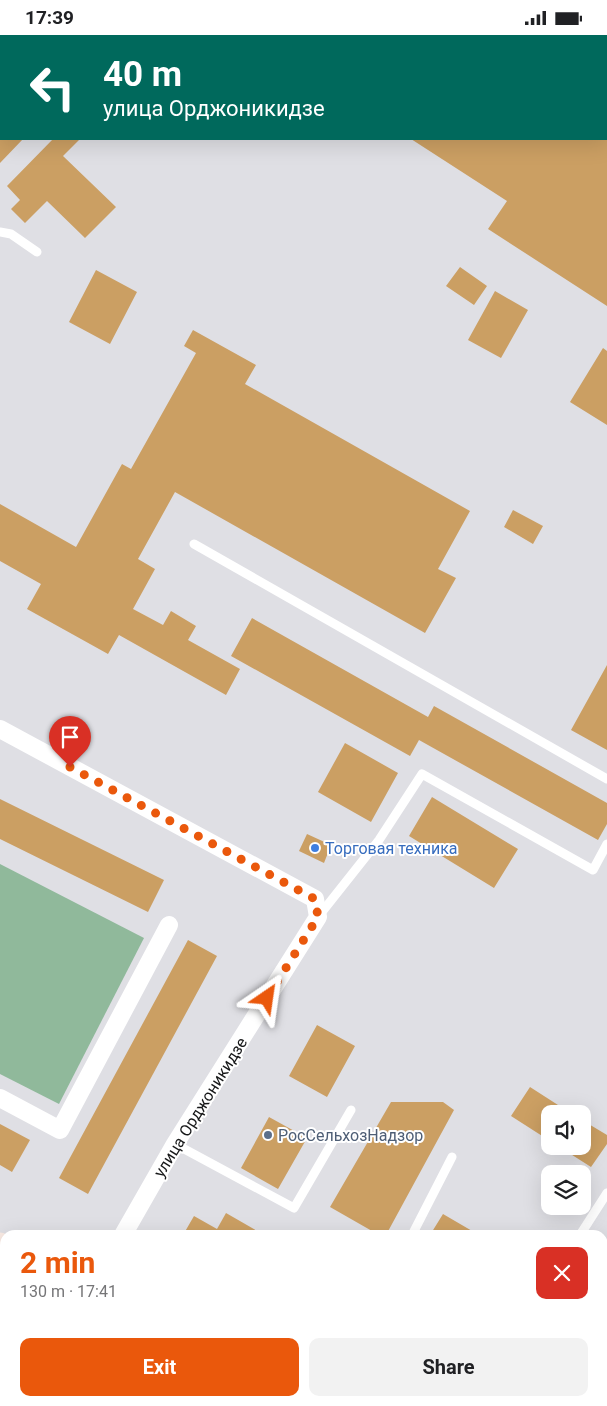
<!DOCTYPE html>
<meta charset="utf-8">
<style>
body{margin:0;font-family:Roboto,sans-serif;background:#f2f2f2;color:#202124;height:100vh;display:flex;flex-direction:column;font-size:19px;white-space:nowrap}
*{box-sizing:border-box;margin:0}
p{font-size:16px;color:#757577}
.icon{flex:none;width:28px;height:28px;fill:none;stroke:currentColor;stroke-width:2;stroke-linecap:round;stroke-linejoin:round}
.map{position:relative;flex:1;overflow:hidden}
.side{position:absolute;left:0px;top:1195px;width:608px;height:176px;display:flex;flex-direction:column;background:#fff;border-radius:15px 15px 0 0;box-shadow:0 5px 20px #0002}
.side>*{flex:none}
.guide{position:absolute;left:0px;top:0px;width:608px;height:105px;box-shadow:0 5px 20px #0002;background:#00695c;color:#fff;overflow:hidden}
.controls{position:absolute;left:541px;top:1070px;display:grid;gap:10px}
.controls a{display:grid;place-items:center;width:50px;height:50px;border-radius:10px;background:#fff;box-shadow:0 5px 20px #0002;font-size:25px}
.pin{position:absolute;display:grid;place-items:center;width:42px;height:42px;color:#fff;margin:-51px -21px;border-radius:50% 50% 50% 0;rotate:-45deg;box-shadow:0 0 5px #0007}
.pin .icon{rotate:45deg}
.me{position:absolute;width:55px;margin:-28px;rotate:32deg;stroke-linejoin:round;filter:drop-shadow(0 0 4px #0008)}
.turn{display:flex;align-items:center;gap:18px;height:105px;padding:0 20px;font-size:22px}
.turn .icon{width:65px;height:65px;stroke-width:2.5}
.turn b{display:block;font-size:35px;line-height:42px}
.round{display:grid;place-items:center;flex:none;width:52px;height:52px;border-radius:10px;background:#f2f2f2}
.summary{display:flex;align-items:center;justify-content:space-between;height:85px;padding:0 20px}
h1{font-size:30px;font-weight:700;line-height:38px;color:#ea580c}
.action{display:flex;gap:10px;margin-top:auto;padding:10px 20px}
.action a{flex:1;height:58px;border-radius:10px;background:#ea580c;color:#fff;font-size:20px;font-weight:700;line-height:58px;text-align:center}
.action a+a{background:#f2f2f2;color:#202124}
.status{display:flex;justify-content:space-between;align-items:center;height:35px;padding:0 25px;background:#fff;direction:ltr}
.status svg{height:14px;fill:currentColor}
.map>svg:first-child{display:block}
.green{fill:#90b99b}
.building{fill:#cb9f63}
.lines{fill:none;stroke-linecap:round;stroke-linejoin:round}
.service{stroke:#fff;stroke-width:9}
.minor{stroke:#fff;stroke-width:18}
.secondary{stroke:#faebe4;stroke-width:25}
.route{stroke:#ea580c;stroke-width:9;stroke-dasharray:0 16.2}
.shop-dot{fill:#3f7fe0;stroke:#fff;stroke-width:2}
.service-dot{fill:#5c6f8a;stroke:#fff;stroke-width:2}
.labels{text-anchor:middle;stroke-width:4;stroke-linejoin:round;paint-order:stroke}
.shop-label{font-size:16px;fill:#366cbe;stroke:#fff;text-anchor:start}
.street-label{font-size:16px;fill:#161718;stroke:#fff}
.service-label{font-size:16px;fill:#4e5e75;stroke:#fff;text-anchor:start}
</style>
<div class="status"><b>17:39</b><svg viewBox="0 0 49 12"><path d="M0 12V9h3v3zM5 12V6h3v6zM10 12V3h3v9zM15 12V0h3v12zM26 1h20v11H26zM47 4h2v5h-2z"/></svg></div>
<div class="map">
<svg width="607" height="1371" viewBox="0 0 607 1371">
<rect width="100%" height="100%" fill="#dfdfe4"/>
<path class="green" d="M0,829L144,903L59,1069L0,1039Z"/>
<path class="building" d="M0,104H23L0,128Z
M53,104H80L63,121L116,172L85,203L47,166L25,188L11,174L20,165L7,151Z
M411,104H607V271L488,194L507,166Z
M460,232L487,251L474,270L446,251Z
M96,235L137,257L110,309L69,287Z
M495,256L528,275L501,323L468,305Z
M193,295L256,330L245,349L470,476L438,534L456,543L425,598L175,457L138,524L155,534L133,574L163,590L171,576L196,591L188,605L240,634L226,660L119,600L108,619L27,574L41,549L0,526V469L76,512L122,429L131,434L196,318L184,311Z
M603,313L607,316V390L570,367Z
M513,475L543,491L533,509L504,492Z
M252,583L428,682L434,671L607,768V789L598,805L419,705L410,721L231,621Z
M607,630V715L571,695Z
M345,708L398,738L371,787L318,757Z
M432,762L518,814L494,853L409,801Z
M0,764L164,845L148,877L0,804Z
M307,799L331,810L324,828L299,816Z
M188,905L217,921L88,1159L59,1143Z
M317,990L355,1011L327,1062L289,1041Z
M530,1052L572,1079H550V1106L511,1081Z
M391,1067H443L454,1075L386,1200H379L330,1172Z
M269,1082L307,1103L278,1154L241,1133Z
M582,1085L607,1100V1109L591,1132L558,1111H582Z
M0,1089L30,1105L12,1137L0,1130Z
M226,1178L264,1200H183L194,1181L217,1194Z
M443,1179L479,1200H430Z
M0,1275L5,1278V1283L0,1292Z
M602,1330L607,1333V1371H584L577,1366H602Z
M5,1344V1366H52L49,1371H0V1352Z
M88,1366H144L141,1371H85Z
M426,1366H452L449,1371H435Z"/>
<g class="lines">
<path class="service" d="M14,1V0
M217,1L218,0
M0,197L11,199L37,217
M194,509L607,744
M318,882L379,805L422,739L593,835L607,809
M175,1109L294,1173L351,1075
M412,1200L452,1122
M580,1200L607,1158
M0,1251L5,1254
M0,1323L5,1314
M184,1366L191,1371
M63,1371L66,1366
M164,1371L167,1366
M232,1371L235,1366
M473,1371L476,1366"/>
<path class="minor" d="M0,694L315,864L318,882L175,1109L123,1200
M0,1063L60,1095L169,890"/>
<path class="secondary" d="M0,1210L5,1213
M280,1366L289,1371"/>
</g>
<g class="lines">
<path class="route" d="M70,732L315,864L318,882L267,963"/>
</g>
<circle class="shop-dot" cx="315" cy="813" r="5"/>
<circle class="service-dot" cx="268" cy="1100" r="5"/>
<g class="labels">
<g class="shop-label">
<text x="325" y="819">Торговая техника</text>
</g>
<g class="street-label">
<text transform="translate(200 1072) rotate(-58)" y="6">улица Орджоникидзе</text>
</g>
<g class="service-label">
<text x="278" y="1106">РосСельхозНадзор</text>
</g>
</g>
</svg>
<div class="controls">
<a><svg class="icon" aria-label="sound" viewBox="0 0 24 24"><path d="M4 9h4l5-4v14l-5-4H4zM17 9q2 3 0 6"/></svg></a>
<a><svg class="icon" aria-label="layers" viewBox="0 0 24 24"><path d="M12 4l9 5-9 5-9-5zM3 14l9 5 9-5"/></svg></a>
</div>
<div class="pin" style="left:70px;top:732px;background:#d93025"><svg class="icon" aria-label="arrive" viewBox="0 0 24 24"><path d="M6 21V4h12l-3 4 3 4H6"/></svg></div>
<svg class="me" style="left:267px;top:963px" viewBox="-20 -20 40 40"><path d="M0-17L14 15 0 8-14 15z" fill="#ea580c" stroke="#fff" stroke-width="4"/></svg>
<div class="guide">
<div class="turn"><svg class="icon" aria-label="left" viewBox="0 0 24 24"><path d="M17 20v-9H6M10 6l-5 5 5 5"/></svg><div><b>40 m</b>улица Орджоникидзе</div></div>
</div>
<section class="side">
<div class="summary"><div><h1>2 min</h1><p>130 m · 17:41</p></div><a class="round" style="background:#d93025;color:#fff"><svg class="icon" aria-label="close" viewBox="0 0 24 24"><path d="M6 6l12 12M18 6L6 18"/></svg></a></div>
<div class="action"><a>Exit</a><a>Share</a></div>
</section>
</div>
